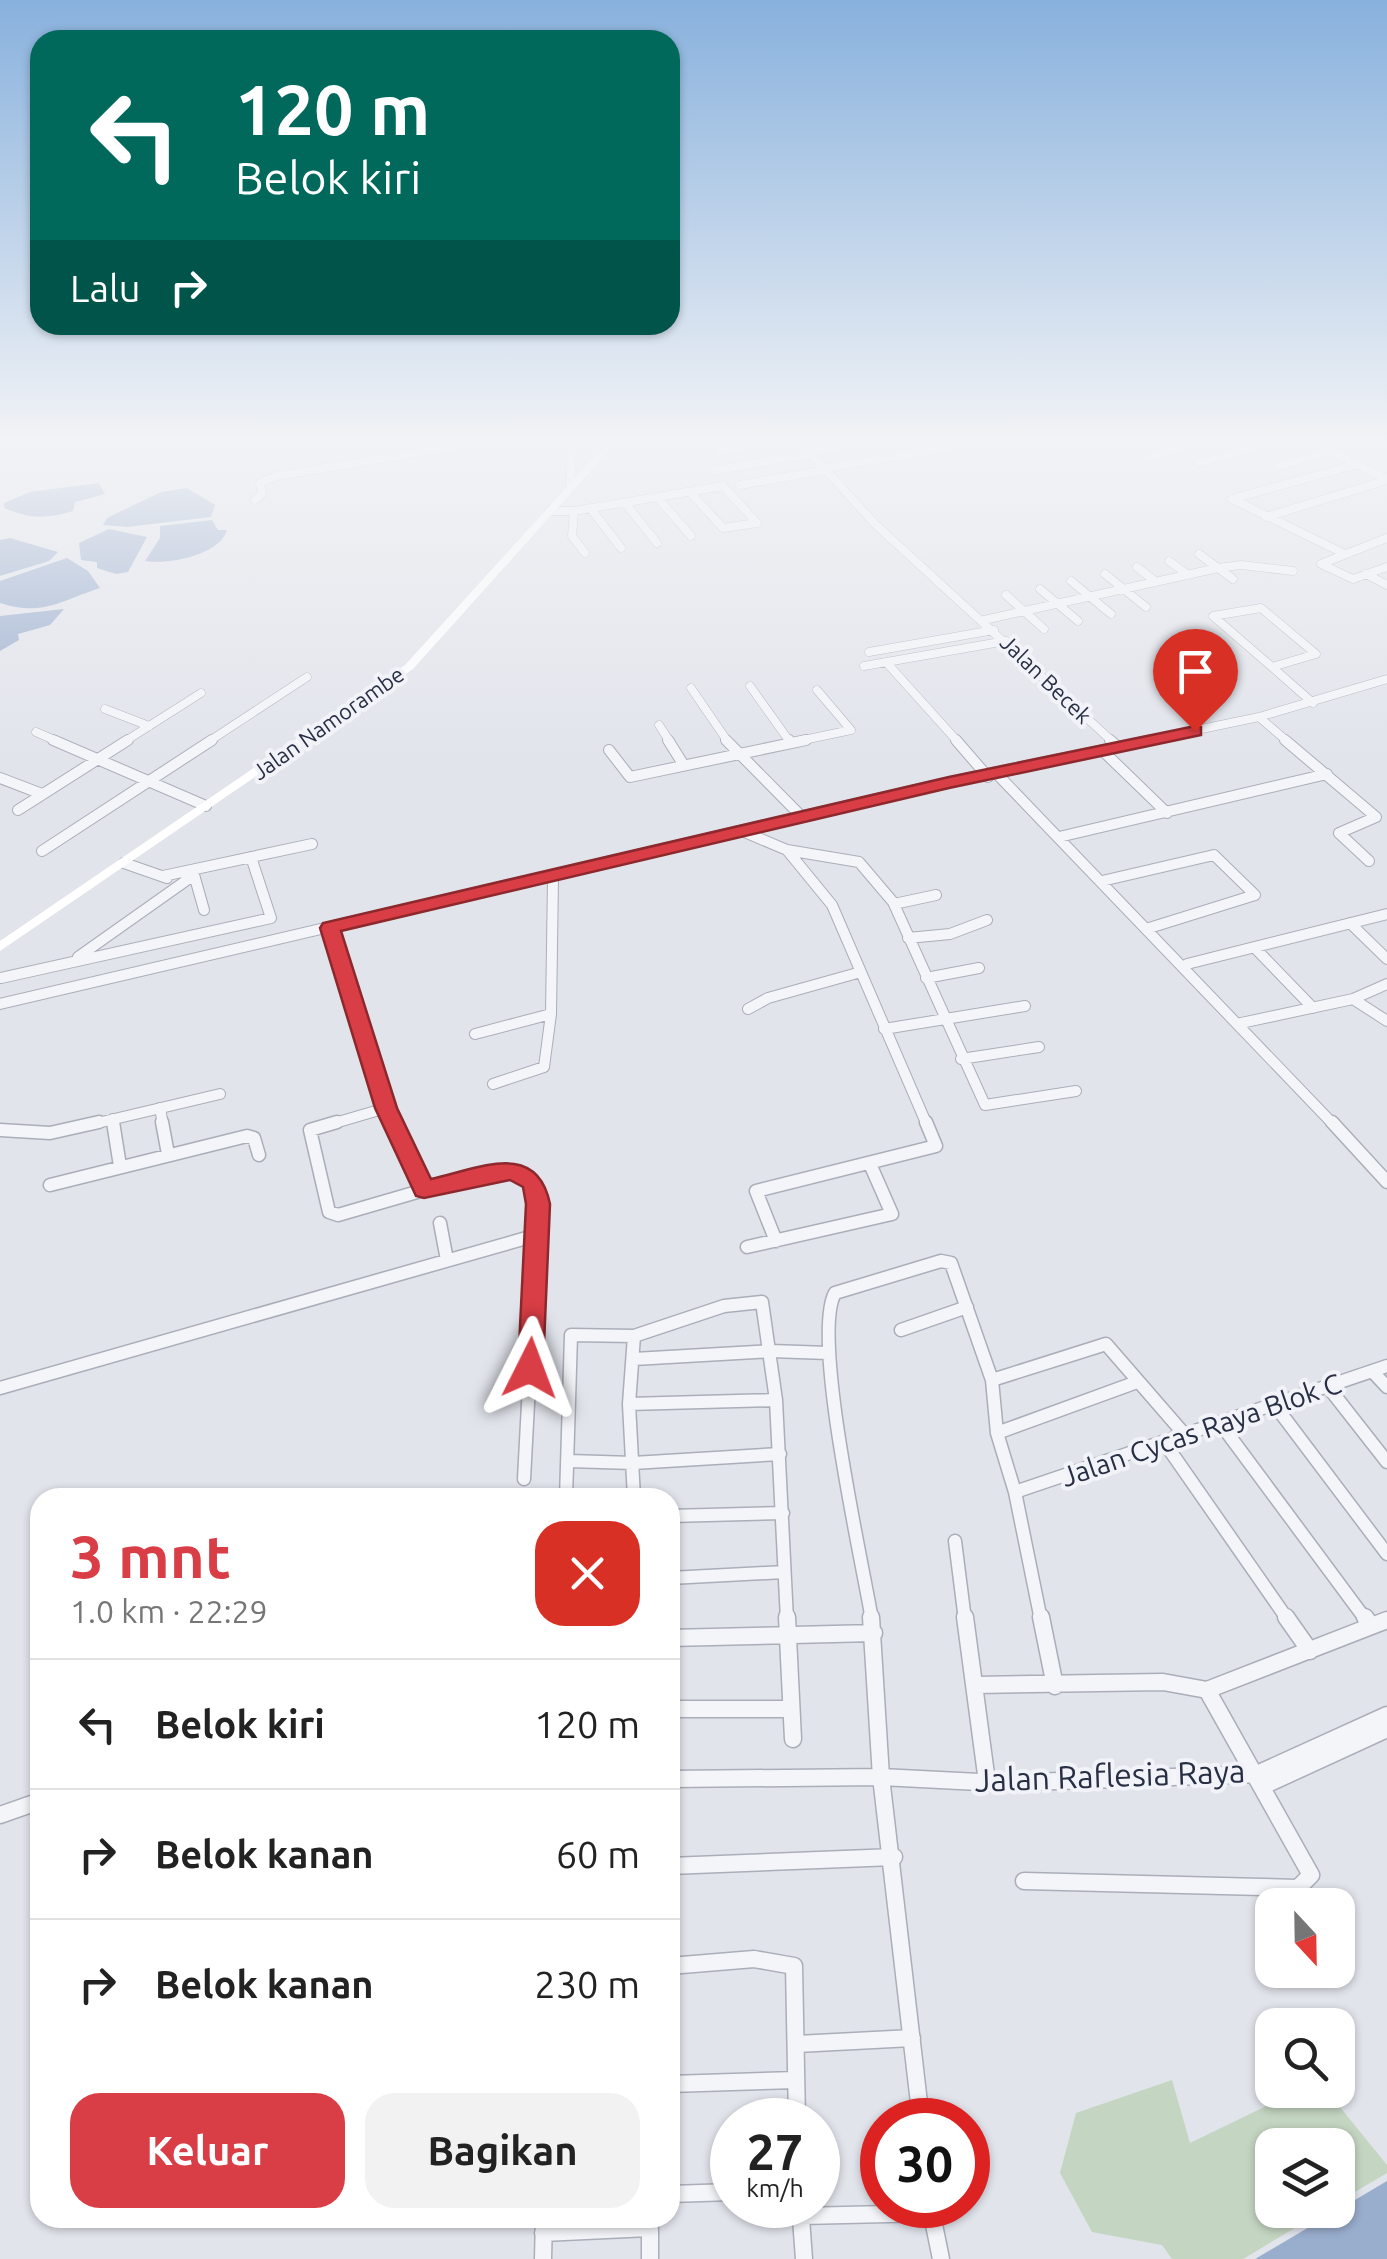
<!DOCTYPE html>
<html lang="id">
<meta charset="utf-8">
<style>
body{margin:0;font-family:Ubuntu,sans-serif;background:#f2f2f2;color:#222;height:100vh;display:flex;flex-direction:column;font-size:38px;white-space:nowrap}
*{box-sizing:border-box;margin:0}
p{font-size:32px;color:#767676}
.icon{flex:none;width:55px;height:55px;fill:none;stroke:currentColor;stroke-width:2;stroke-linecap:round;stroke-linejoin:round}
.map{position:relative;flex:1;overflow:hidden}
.details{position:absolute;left:30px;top:1488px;width:650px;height:740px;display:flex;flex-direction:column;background:#fff;border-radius:30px;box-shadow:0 2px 8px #0004}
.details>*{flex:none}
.guide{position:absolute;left:30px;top:30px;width:650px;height:305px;border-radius:30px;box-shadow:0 2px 8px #0004;background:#00695c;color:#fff;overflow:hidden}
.needle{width:65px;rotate:158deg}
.fabs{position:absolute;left:1255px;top:1888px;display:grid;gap:20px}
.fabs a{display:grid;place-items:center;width:100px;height:100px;border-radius:20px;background:#fff;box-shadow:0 2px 8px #0004;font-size:50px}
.speed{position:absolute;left:710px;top:2098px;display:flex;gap:20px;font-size:50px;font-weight:700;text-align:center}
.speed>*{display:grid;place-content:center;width:130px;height:130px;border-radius:50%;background:#fff;box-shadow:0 2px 8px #0004;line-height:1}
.speed small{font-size:25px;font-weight:400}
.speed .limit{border:15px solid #d22;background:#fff;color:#111}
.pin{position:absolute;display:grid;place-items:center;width:85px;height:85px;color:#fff;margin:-102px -42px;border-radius:50% 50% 50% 0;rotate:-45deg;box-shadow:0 0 10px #0007}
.pin .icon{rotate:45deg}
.me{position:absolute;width:110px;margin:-55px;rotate:3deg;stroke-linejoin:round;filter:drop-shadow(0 0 8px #0008)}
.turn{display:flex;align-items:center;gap:35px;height:210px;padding:0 40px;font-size:45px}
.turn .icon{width:130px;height:130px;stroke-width:2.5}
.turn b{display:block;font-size:70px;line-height:85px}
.then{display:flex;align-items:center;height:95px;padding:0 40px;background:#0003;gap:20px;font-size:38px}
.round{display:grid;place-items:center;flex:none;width:105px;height:105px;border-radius:30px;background:#f2f2f2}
.summary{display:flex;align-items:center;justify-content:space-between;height:170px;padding:0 40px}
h1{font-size:60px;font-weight:600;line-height:75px;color:#d93d45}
.action{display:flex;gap:20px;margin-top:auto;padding:20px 40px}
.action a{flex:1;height:115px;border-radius:30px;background:#d93d45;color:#fff;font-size:40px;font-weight:600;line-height:115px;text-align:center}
.action a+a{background:#f2f2f2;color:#222}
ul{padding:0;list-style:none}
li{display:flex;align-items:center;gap:30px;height:130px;padding:0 40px;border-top:2px solid #e0e0e0}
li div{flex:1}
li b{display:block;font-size:38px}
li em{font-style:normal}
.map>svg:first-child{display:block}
.green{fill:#c4d5c1}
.water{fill:#99adcd}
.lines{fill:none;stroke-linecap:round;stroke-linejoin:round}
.street-far3-casing{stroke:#aaaeb9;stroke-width:9}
.street-far2-casing{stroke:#aaaeb9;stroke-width:12}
.street-far1-casing{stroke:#aaaeb9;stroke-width:15}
.street-casing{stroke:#aaaeb9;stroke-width:19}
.street-far3{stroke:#f4f5f9;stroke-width:8}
.street-far2{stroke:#f4f5f9;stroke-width:10}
.street-far1{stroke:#f4f5f9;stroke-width:12}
.street{stroke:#f4f5f9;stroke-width:16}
.secondary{fill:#fff;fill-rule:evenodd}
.route{fill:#d93d45;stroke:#8d282d;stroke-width:2.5}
.labels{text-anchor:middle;stroke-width:8;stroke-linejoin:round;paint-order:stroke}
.far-street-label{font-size:22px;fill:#282f44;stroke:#f1f3f8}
.street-label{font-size:28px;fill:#282f44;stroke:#f1f3f8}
.near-street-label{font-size:32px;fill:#282f44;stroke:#f1f3f8}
</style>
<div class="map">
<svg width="1387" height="2259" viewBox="0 0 1387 2259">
<rect width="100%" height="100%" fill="#e1e4eb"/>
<path class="green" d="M1172,2080L1190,2143L1299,2090H1326L1387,2165V2173L1338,2202V2145H1272V2210H1325L1243,2259H1172L1162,2245L1092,2232L1060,2173L1076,2113Z"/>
<path class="water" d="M99,483L105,494L75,502L73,511C46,519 30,519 4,508V503L30,492Z
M187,488L215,505L211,517L127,527L103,525L107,518L161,492Z
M212,520L218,530H227C220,555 168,565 145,561L160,538V526Z
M109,529L147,537L128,572L116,574L97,568V562L81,560L79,543Z
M10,538L58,552L49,561L0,576V540Z
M67,558L88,571L100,588C62,600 43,617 0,603V581Z
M64,609L50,625L18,634L19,640L0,651V616Z
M1387,2181V2259H1255Z"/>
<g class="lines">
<defs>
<path id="street-far3" d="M803,445L875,524L1113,742
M1318,445L1387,479
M1092,447L1100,445
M719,452L755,445
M810,452L849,445
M1146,458L1190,445
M1199,463L1263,445
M1278,466L1330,451
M825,468L961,446
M716,470L811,454
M740,485L826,470
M570,488L572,445
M690,492L723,528L757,523
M657,497L691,536
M1232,499L1358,464
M1232,499L1343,553
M255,500L262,494L260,483L277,476L465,445
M625,503L657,543
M591,509L621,548
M549,511H574L723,486L757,523
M574,511L572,536L585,553
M1266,517L1387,480
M1387,538L1321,564L1353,579L1387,567
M1199,554L1233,579
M1169,561L1188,575
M1137,567L1156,582
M1105,574L1146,607
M1366,574L1387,585
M1071,581L1111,614
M1040,589L1078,621
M1006,595L1044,629
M1261,608L1316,654L1272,667L1213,616Z
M984,620L1218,568L1241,565L1293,571
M869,652L994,630
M886,662L958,742
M864,666L1006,641
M1272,667L1313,703
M750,686L790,742
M691,688L728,742
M105,709L149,726
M1259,717L1288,742
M659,725L670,742
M36,732L59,742
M124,742L201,693
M208,742L307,677
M794,742L851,730L817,690
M1139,742L1259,717L1387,679"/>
<path id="street-far2" d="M53,740L206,806
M668,740L683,764
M726,740L802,817
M789,740L791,743
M956,740L988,777
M1110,740L1118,747
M1285,740L1376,817L1339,833L1369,861
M609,750L630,777L806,740
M1103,751L1167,813
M998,775L1334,1125
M0,778L42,794
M18,810L128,740
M742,831L787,850L859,862L893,902L985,1105L1076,1091
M1059,837L1327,774
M787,850L832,905L927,1125
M42,851L212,740
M124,863L167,878
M193,871L204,910
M163,876L312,844
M1102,881L1214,855L1255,895L1146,929
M894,904L936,895
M1350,923L1387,959
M330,928L394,1125
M908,938L950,934L987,920
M1255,948L1313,1008
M78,957L194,875
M1187,964L1387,914
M1,978L271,918L251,857
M926,978L979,968
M1353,999L1387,984
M0,1004L949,782L1151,740
M748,1009L768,998L861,972
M1241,1023L1353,999L1387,1021
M884,1029L1025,1006
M475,1034L551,1014
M961,1059L1039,1047
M493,1084L544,1067L551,1014L553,878
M160,1108L163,1125
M113,1119L114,1125
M89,1125L220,1094
M328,1125L386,1108"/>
<path id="street-far1" d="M113,1122L120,1166
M162,1122L168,1154
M393,1122L424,1190
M1332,1122L1387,1182
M0,1130L50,1133L99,1122
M50,1185L247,1136L254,1138L259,1155
M440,1223L447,1260
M776,1241L756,1191L936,1146L926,1122
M747,1247L892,1214L870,1164
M901,1330L967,1307
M634,1336L629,1404L634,1498
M634,1359L771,1351L828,1353
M1372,1371L1387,1387
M992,1380L1106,1344L1185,1435
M0,1388L537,1235L535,1190L517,1171L424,1190L338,1215L329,1212L310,1130L337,1122
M1329,1388L1387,1462
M629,1404L776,1400
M1274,1404L1387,1554
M1220,1423L1366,1620
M997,1433L1137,1382
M1164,1442L1288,1620
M569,1461L633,1463L780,1454
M524,1479L537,1235
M1015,1492L1387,1366
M566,1498L571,1335L634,1336L724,1306L762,1302L776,1400L787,1620
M670,1516L783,1513
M955,1541L965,1620
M670,1578L784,1572
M872,1620C862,1560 811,1336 835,1293L941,1261L951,1263L992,1380L997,1433L1015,1492L1041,1620"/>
<path id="street" d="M787,1617L793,1739
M871,1617L881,1777L921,2120
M965,1617L987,1782
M1041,1617L1055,1686
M1286,1617L1310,1651
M1365,1617L1371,1626
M670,1638L874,1633
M976,1685L1163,1682L1207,1690L1387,1620
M670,1709H790
M670,1779L881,1777L999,1783L1257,1774L1387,1715
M1263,1786L1387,1729
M0,1815L40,1801
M670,1866L894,1857
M1024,1881L1298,1888L1311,1875L1207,1690
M670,1966L754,1959L794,1966L797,2120
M797,2044L912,2038
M670,2084L796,2080
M670,2194L732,2192
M800,2205L804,2259
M930,2205L941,2259
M801,2216L931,2213
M650,2218V2259
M543,2233L649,2228
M543,2259L544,2218"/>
</defs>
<use href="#street-far3" class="street-far3-casing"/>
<use href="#street-far2" class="street-far2-casing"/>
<use href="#street-far1" class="street-far1-casing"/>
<use href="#street" class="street-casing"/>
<use href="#street-far3" class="street-far3"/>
<use href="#street-far2" class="street-far2"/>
<use href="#street-far1" class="street-far1"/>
<use href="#street" class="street"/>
<path class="secondary" d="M605,445H614L413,669L0,951V941L405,665Z"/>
</g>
<linearGradient id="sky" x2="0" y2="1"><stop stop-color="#88b1dd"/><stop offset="0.58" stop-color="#f2f3f6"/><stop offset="1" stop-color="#f2f3f6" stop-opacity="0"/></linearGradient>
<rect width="1387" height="761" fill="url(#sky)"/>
<path class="route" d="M1195,726L1201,727V735L949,788L341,931L397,1108L431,1179C478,1169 537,1139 550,1204L543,1368L530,1379L521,1376L518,1368L526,1204L523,1187L510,1180L424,1198L416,1196L375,1108L320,928L323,923L949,777Z"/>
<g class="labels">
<g class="far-street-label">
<text transform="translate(1046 679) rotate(44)" y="8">Jalan Becek</text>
<text transform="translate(328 723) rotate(-35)" y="8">Jalan Namorambe</text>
</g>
<g class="street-label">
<text transform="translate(1201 1430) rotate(-19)" y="10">Jalan Cycas Raya Blok C</text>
</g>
<g class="near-street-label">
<text transform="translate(1110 1776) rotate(-2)" y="11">Jalan Raflesia Raya</text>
</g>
</g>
</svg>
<div class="fabs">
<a><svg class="needle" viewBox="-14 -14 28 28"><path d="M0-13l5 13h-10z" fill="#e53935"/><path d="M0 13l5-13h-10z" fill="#767676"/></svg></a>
<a><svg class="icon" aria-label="search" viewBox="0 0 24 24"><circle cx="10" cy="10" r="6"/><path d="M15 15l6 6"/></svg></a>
<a><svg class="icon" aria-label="layers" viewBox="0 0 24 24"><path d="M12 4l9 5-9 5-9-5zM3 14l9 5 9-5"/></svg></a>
</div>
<div class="speed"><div>27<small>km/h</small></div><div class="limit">30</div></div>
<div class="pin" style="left:1195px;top:731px;background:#d93025"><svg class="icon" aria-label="arrive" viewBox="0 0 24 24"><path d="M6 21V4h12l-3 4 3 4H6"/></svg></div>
<svg class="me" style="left:530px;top:1368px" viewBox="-20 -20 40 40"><path d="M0-17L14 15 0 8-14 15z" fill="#d93d45" stroke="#fff" stroke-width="4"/></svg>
<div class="guide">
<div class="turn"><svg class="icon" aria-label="left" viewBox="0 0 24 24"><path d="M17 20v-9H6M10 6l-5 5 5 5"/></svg><div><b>120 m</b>Belok kiri</div></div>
<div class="then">Lalu<svg class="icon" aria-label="right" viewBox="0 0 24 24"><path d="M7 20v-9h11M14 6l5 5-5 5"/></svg></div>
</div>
<section class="details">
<div class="summary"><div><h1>3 mnt</h1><p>1.0 km · 22:29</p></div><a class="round" style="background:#d93025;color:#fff"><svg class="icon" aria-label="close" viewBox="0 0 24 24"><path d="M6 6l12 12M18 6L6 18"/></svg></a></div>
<ul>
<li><svg class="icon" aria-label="left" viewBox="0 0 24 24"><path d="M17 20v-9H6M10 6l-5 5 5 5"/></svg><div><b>Belok kiri</b></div><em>120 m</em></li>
<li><svg class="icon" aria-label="right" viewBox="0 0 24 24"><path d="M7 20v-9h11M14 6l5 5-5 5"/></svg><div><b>Belok kanan</b></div><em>60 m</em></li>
<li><svg class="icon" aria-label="right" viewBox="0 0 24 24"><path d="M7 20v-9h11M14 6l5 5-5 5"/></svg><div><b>Belok kanan</b></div><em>230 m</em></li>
</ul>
<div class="action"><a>Keluar</a><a>Bagikan</a></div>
</section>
</div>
